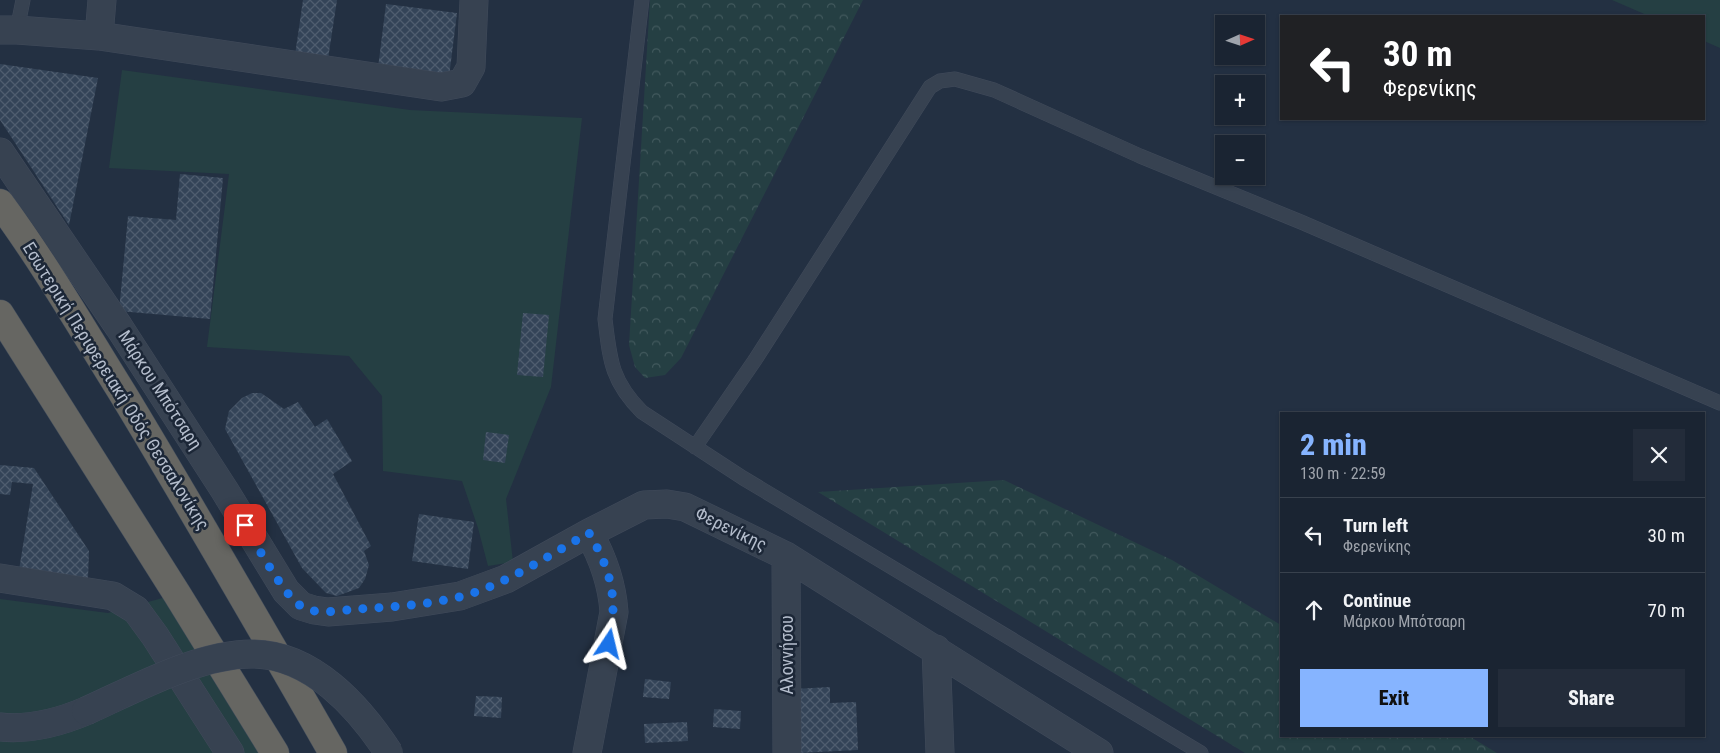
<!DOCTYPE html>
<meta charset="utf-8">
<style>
body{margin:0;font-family:"Roboto Condensed",sans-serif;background:#232c3a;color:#f1f3f6;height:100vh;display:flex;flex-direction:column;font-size:19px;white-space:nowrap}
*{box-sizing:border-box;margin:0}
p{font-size:16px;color:#9fa4ac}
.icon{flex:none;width:28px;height:28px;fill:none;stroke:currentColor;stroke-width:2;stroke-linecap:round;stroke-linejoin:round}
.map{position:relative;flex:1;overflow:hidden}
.panel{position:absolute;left:1280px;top:412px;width:425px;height:325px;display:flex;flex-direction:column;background:#1a2432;border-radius:0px;box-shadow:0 1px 4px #0004,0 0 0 1px #38414d}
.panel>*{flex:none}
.guide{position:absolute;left:1280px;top:15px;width:425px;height:105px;border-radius:0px;box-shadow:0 1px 4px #0004,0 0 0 1px #38414d;background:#202124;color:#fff;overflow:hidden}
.needle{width:32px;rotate:87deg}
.fabs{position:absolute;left:1215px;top:15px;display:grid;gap:10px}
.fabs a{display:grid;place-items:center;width:50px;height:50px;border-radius:0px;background:#1a2432;box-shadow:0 1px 4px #0004,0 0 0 1px #38414d;font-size:25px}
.pin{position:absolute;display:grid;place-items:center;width:42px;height:42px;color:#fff;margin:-21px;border-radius:10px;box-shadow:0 2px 8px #0006}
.me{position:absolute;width:55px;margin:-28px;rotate:10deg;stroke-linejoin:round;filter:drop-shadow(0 0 4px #0008)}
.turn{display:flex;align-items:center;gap:18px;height:105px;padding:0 20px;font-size:22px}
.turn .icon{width:65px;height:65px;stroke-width:2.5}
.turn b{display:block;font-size:35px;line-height:42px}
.round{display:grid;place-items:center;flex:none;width:52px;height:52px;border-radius:0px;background:#232c3a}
.head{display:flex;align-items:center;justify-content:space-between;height:85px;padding:0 20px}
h1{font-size:30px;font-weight:800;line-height:38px;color:#86b4ff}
.cta{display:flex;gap:10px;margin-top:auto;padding:10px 20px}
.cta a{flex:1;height:58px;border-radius:0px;background:#86b4ff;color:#111;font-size:20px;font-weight:800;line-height:58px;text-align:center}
.cta a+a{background:#232c3a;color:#f1f3f6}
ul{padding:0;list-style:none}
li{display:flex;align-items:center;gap:15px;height:75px;padding:0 20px;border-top:1px solid #38414d}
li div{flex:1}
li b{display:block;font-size:19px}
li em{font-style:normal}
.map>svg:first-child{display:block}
.green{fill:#253f43}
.forest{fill:url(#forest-crowns)}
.building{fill:url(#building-cross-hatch)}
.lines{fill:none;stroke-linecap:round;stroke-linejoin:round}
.service-casing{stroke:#414b5b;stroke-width:15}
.minor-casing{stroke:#414b5b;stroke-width:29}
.tertiary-casing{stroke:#414b5b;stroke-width:29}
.trunk-casing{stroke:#424d5c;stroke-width:29}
.service{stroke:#374251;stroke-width:14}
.minor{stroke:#374251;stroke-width:28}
.tertiary{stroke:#374251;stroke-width:28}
.trunk{stroke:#666662;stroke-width:28}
.tertiary-bridge-casing{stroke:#414b5b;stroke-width:29;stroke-linecap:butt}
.tertiary-bridge{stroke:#374251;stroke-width:28}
.route{stroke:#1a73e8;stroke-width:9;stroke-dasharray:0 16.2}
.labels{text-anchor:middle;stroke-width:5;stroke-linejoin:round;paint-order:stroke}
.street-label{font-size:18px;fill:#b4bdcc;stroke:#1c2737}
</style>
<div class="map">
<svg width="1720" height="753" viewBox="0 0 1720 753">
<defs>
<pattern id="forest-crowns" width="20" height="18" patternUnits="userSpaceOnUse" patternTransform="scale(1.25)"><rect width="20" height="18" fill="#253f43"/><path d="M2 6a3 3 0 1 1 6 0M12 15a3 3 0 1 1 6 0" fill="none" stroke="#42595d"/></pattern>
<pattern id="building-cross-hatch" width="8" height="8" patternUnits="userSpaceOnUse" patternTransform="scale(1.25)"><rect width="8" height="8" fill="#344458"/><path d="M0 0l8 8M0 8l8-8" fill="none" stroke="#4f5d6f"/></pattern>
</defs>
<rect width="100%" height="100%" fill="#233042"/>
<path class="green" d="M1612,0H1720V48L1704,41V16H1649Z
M122,70L410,110L582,118L551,387L506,499L513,562L488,566L478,528L462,481L383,471L382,396L349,356L207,347L229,174L109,168Z
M177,594L278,753H0V599L108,613Z"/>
<path class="forest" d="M650,0H863L681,358L665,375L645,378L635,367L629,345Z
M1004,480L1172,560L1281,625V736H1469L1497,753H1245L818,492Z"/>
<path class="building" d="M303,0H337L328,59L295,55Z
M386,4L457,13L449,77L378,68Z
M0,64L98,78L69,225L0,120Z
M180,174L223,178L210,319L119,311L128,216L176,220Z
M523,313L549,315L543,377L517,375Z
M252,393H261L284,409L298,402L315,427L327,419L352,461L333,474L371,546L364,551L369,565L365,579L359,588L337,596L326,593L302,568L225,429L229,411L242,398Z
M486,432L509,435L505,463L483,460Z
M0,465L34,468L89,551L88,578L19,570L33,484L12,482L10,495L0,494Z
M419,514L474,522L468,569L412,561Z
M645,679L671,682L669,699L643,697Z
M830,687V703L856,702L858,750L797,753L794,689Z
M476,696L502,697L501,718L474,716Z
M714,709L741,711L740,729L713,727Z
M687,722L688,741L645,743L644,724Z"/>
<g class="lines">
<defs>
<path id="service" d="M642,0L605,319C610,360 611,381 642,412L743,478L1201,753
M17,30L23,0
M695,447L755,360L930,87L940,81L955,79L994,90L1140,156L1301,222L1720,403"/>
<path id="minor" d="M0,30H17L99,36L441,87L462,83L471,67L474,0
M99,36L102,0
M0,152L119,327L225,491L286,591L301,606L314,610L328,612L392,607L460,596L506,579L589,533L644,505L667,504L685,507L786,556L1099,753
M786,556L787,753
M0,578L113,596L136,610L155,636L230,753
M936,649L940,753
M587,753L614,612C612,583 603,558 589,533"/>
<path id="tertiary" d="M0,727C29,730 60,722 86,711"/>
<path id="trunk" d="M0,203C45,264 83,330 123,394C195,513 264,633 333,753
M0,314L177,594L275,753"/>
</defs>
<use href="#service" class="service-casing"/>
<use href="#minor" class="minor-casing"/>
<use href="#tertiary" class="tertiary-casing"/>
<use href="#trunk" class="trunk-casing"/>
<use href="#service" class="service"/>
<use href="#minor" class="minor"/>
<use href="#tertiary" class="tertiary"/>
<use href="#trunk" class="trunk"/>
<defs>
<path id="tertiary-bridge" d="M86,711C135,689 198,654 252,654C312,654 359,707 389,753"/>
</defs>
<use href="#tertiary-bridge" class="tertiary-bridge-casing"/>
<use href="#tertiary-bridge" class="tertiary-bridge"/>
</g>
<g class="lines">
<path class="route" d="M245,525C256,544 284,596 301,606C317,616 340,610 357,609C391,607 426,605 459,597C504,586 549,555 589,533C612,572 618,599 609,644"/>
</g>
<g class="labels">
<g class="street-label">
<text transform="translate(116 386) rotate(58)" y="6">Εσωτερική Περιφερειακή Οδός Θεσσαλονίκης</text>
<text transform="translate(160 390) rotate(57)" y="6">Μάρκου Μπότσαρη</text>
<text transform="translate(731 529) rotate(26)" y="6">Φερενίκης</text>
<text transform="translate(787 655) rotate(-90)" y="6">Αλοννήσου</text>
</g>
</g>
</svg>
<div class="fabs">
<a><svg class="needle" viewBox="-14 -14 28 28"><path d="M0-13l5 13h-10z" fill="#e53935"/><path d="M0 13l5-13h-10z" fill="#9fa4ac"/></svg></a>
<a>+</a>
<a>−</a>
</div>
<div class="pin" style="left:245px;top:525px;background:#d93025"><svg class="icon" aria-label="arrive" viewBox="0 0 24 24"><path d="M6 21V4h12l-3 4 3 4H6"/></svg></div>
<svg class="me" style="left:609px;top:644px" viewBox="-20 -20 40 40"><path d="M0-17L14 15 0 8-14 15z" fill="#1a73e8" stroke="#fff" stroke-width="4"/></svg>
<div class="guide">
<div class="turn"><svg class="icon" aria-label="left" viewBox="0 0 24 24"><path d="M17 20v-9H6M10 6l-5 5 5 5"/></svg><div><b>30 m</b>Φερενίκης</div></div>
</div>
<section class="panel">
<div class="head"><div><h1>2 min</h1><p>130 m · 22:59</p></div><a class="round"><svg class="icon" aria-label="close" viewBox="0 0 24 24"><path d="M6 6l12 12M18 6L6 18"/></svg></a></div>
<ul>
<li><svg class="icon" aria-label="left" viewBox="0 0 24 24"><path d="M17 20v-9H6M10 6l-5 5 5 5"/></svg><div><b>Turn left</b><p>Φερενίκης</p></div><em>30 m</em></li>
<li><svg class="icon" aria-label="ahead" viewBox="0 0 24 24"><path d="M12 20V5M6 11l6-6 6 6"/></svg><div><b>Continue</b><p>Μάρκου Μπότσαρη</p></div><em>70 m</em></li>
</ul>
<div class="cta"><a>Exit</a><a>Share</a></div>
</section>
</div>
